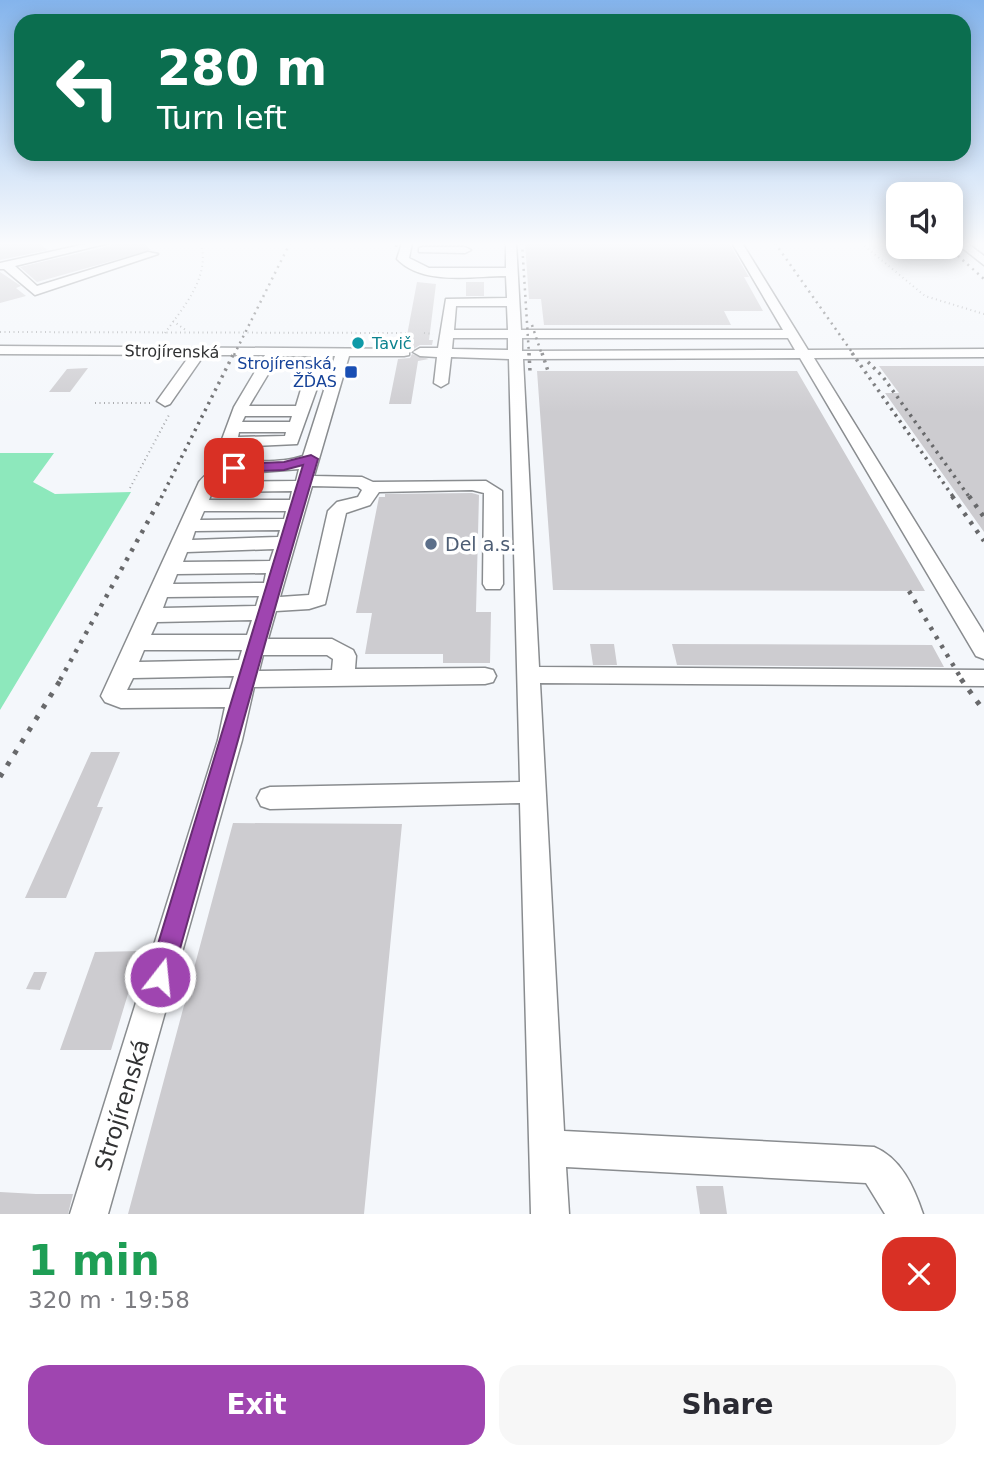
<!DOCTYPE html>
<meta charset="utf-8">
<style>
body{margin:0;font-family:"DejaVu Sans",sans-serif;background:#f7f7f7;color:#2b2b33;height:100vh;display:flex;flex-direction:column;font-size:26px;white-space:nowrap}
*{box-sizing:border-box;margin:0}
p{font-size:23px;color:#7c7c81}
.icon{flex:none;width:38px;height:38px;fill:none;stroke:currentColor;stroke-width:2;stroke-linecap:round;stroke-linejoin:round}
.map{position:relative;height:1214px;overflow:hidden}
.panel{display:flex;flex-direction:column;background:#fff;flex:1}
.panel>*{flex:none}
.banner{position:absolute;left:14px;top:14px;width:957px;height:147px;border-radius:21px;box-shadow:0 4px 18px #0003;background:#0b6e4f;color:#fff;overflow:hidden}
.fabs{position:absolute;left:886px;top:182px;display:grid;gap:14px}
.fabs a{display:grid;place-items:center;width:77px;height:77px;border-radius:14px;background:#fff;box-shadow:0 4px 18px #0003;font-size:35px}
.pin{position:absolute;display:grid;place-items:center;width:60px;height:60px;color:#fff;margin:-30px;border-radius:14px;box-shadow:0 4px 10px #0006}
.me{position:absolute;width:77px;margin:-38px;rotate:16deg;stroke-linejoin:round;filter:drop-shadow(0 0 5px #0008)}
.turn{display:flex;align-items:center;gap:24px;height:147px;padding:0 28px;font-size:32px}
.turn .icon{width:91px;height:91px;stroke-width:2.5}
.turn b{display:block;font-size:49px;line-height:60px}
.round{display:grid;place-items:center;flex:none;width:74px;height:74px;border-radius:21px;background:#f7f7f7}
.headline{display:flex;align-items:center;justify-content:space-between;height:119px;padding:0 28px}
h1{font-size:42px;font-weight:800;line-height:52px;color:#1e9e55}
.cta{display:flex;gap:14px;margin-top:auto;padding:14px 28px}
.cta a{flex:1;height:80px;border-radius:21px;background:#9f45b0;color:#fff;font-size:28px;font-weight:800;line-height:80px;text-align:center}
.cta a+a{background:#f7f7f7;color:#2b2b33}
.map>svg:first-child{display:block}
.green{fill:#8de8bc}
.building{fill:#cdccd0}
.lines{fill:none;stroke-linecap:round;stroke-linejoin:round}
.minor-casing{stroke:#898c8f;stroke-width:3}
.path{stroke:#a5a7aa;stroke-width:2;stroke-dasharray:1 3.5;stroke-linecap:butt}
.minor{fill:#fff;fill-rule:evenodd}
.rail-far3{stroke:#68696b;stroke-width:2.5;stroke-dasharray:2 4.5;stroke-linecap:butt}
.rail-far2{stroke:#68696b;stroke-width:3.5;stroke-dasharray:2.5 5;stroke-linecap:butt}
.rail-far1{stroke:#68696b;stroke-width:4.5;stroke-dasharray:3.5 7;stroke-linecap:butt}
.rail{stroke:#68696b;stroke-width:5;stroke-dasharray:4.5 9;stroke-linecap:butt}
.route{fill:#9f45b0;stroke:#672d72;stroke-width:2}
.culture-dot{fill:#0f9aa8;stroke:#fff;stroke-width:2.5}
.transit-dot{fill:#1a4fb4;stroke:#fff;stroke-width:2.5}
.service-dot{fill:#5c6f8a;stroke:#fff;stroke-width:2.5}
.labels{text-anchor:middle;stroke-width:7;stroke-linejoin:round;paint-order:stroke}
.far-culture-label{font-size:16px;fill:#0d838f;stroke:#fff;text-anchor:start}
.far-street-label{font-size:16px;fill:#313233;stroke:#fff}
.far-transit-label{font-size:16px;fill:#164399;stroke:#fff;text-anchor:end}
.service-label{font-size:19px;fill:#4e5e75;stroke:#fff;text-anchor:start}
.near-street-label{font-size:23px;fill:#313233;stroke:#fff}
</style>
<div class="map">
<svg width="984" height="1214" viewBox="0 0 984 1214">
<rect width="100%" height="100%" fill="#f4f7fb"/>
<path class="green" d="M0,453H54L33,482L55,494L131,492L0,710Z"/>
<path class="building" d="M0,243H38L48,250L0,260Z
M112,243H144L151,250L37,282L20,267L110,246Z
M525,243H729L749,277H744L763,311H724L731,325H544L541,299H529Z
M0,272L21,286L16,288L26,296L0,303Z
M417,282L436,284L429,340H433L432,345H420L412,350L405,346Z
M466,282H484V296H466Z
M412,354L429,359L418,361L411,404H389L398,359L410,358Z
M879,366H984V532L885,393H899Z
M88,368L70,392H49L67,369Z
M537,371H797L925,591L553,590Z
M472,493L479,495L476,612H491L490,663H443V654H365L372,613H356L379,497H385V494Z
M590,644H614L617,665H593Z
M672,644L932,645L944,667L677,665Z
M91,752H120L97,807H103L66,898H25Z
M233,823L402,824L364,1214H128Z
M141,951L111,1050H60L95,952Z
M34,972H47L40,990L26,989Z
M696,1186H723L727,1214H700Z
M0,1192L36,1194H73L68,1214H0Z"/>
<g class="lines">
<defs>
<path id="minor" d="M90,243H109L15,266L37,286L148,252L158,254L35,295L4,269H0V263Z
M402,243H412L409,258L429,268H506V243H516L521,330H783L732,243H742L808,350L984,349V357L814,358L984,633V659L976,656L800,358L523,359L539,667L984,670V686L540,683L564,1131L874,1147C901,1158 914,1187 923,1214H885L866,1183L566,1167L569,1214H531L520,803L270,809L261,806L257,798L261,790L270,787L520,782L509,359L451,357L448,383L441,387L434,383L437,357L420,356L413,352L420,348H438L446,299L507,298L506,276C473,276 423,286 397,259ZM456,306H507L508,330H454ZM453,338H508V350L452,349ZM522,338H788L795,350L522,351Z
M956,243H967L984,256V265Z
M423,247H465L471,250L465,253L419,252V248Z
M0,346L409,349V355L404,356H349L314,476L362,477L373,482L486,481L502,491L503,584L500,589H486L483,584L484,493L472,490L379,492L370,505L346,513L325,604L309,609L276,611L268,639H332L353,650L356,656L355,669L485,668L493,670L496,676L493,682L485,684L254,687L242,740L108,1214H70L218,740L225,707L121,708L105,702L101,696L199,482C224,451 271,468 303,456L335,356H325L321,377L297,444L229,447L221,442L234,407L265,355H204L170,404L165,406L157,401L190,355L0,354ZM279,356H311L296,406H249ZM245,416H292L290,422H242ZM239,432H286L285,436L238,437ZM299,469L296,481L220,482L235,474ZM312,486L358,487L362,490L358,497L337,502L328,511L309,595L280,597ZM292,491L290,500H209L212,492ZM204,511H286L284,519L200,520ZM280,530L278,537L192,540L195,531ZM274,549L270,561L183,562L187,552ZM266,573L264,583L173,584L177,574ZM259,596L256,606L163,608L167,597ZM252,620L247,635H151L157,622ZM144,650H242L239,660L139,662ZM263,655H327L333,659L332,670L259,671ZM234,676L230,689L127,690L133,678Z"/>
</defs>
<use href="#minor" class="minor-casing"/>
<path class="path" d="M861,243L925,296L984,314
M173,321L187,331
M0,332L407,333
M165,333C184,306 210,278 201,243
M424,333L433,334
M95,403H151
M130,488L170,413"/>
<use href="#minor" class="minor"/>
<path class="rail-far3" d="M522,243L529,355
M775,243L854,355
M396,247L397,243
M948,247L984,279
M532,325L542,355
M234,355L290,243"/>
<path class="rail-far2" d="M529,353L530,371
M542,353L548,371
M852,353L954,498
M868,362L883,377L970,498
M161,498L234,353"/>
<path class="rail-far1" d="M952,496L984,541
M969,496L984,517
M909,591L962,680
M60,680L162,496"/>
<path class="rail" d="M961,679L984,711
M0,777L61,679"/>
</g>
<linearGradient id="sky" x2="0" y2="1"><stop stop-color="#84b4ec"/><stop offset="0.59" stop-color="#fafbfd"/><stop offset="1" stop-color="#fafbfd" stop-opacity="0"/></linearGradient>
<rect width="984" height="413" fill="url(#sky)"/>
<path class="route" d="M311,455L318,459C267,631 221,804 172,977L168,985L160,989L151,985L148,977C200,807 250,636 303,465L284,470L234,472L228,468L234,464L284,462Z"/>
<circle class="culture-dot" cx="358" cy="343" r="7"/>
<rect class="transit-dot" x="344" y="365" width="14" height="14" rx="3.5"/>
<circle class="service-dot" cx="431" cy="544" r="7"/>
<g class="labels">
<g class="far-culture-label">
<text x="372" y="349">Tavič</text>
</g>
<g class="far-street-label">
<text transform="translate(172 351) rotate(1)" y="6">Strojírenská</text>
</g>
<g class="far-transit-label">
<text x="337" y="369">Strojírenská,<tspan x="337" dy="18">ŽĎAS</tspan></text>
</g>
<g class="service-label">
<text x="445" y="551">Del a.s.</text>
</g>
<g class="near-street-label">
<text transform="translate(122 1105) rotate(-73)" y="8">Strojírenská</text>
</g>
</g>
</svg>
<div class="fabs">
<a><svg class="icon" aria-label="sound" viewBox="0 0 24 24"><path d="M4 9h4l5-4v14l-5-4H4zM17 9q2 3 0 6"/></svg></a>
</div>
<div class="pin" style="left:234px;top:468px;background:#d93025"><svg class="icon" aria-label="arrive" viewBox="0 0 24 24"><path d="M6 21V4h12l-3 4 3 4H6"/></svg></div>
<svg class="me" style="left:160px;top:977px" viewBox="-20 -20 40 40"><circle r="17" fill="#9f45b0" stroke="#fff" stroke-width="3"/><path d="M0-11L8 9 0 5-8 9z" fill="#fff"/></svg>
<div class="banner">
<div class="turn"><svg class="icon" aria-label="left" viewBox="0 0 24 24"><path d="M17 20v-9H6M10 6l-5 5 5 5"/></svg><div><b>280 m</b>Turn left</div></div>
</div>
</div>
<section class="panel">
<div class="headline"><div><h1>1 min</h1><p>320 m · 19:58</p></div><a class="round" style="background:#d93025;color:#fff"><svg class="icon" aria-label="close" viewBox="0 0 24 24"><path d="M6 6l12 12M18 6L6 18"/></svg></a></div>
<div class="cta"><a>Exit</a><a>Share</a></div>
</section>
